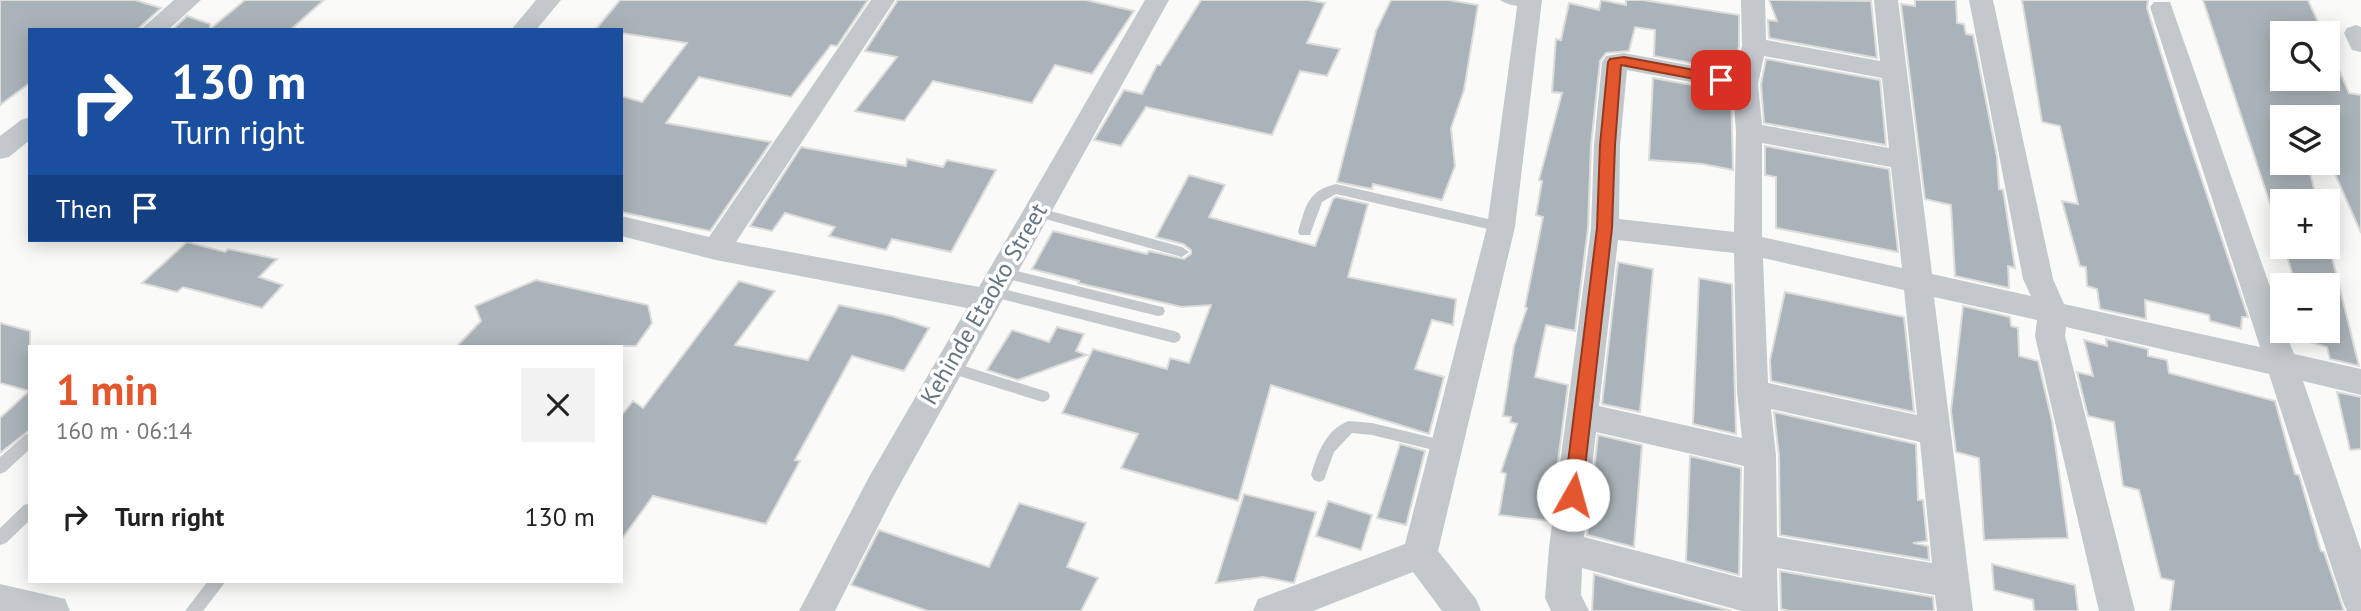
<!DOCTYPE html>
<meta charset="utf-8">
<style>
body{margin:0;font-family:"PT Sans",sans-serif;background:#f2f2f2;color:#222;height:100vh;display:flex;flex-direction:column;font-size:26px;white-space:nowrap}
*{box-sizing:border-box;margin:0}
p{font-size:23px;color:#767676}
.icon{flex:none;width:38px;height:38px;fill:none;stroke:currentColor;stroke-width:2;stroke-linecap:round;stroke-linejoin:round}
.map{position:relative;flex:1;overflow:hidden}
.drawer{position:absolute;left:28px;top:345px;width:595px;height:238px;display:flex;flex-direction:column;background:#fff;border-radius:0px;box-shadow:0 4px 18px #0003}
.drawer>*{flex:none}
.hud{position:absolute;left:28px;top:28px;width:595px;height:214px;border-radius:0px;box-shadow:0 4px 18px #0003;background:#1a4fa0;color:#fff;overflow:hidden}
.tools{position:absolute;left:2270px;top:21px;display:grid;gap:14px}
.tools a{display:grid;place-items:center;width:70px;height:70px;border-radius:0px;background:#fff;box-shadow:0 4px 18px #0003;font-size:35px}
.pin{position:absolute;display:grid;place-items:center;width:60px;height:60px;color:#fff;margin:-30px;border-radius:14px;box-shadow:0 4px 10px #0006}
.me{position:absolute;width:77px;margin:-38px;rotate:7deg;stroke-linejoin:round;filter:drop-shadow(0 0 5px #0008)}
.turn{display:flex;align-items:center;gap:24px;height:147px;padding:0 28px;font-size:32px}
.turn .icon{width:91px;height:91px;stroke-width:2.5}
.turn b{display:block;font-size:49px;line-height:60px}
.then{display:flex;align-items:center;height:66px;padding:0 28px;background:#0003;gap:14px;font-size:26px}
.round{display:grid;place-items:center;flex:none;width:74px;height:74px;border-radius:0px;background:#f2f2f2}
.overview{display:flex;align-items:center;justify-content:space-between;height:119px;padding:0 28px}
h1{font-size:42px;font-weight:800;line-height:52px;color:#e4572e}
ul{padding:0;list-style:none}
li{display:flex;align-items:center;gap:21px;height:105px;padding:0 28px}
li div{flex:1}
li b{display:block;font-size:26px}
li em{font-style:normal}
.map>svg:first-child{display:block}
.building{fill:#aab3b9;stroke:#dcdcda;stroke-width:2}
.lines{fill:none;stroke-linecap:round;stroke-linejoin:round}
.service{fill:#c3c8cc;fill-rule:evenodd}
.minor{fill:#c3c8cc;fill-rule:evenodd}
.route{fill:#e4572e;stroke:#94391e;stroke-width:2}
.labels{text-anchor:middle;stroke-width:7;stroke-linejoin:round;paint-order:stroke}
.street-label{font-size:24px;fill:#657683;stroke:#fff}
</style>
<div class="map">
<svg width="2361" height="611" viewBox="0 0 2361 611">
<rect width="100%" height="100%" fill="#fafaf8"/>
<path class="building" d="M0,0H135L161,8L137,30H30V83L0,105Z
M245,0H324L290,30H172L187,16L210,24V29Z
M620,0H868L837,46L831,45L791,97L699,77L666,123L771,142L710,231L621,212V96L642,102L687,43L621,33V30L596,29Z
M898,0H1086L1134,11L1092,74L1055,65L1032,103L933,81L904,121L855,111L897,57L865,51Z
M1201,0H1308L1325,3L1307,43L1340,49L1327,76L1300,71L1272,135L1146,107L1121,146L1094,140L1124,90L1142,94L1157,65H1160Z
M1391,0H1448L1478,5L1464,90L1451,128L1455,166L1442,200L1373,184L1372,189L1337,182L1376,31Z
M1601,0L1626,5V0H1643L1739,15V46L1733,71L1654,56L1655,30L1635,27L1629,51L1606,53L1600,61L1591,145L1588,228L1575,331L1546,325L1535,377L1568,385L1550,521L1499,515L1506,474L1501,472L1517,424L1510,422L1511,417L1503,416L1514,346L1527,308L1525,307L1543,217L1536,215L1542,181L1539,180L1562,93L1552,92L1556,39L1561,40L1569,3L1599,10Z
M1769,0L1871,1L1877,58L1769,38L1768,20L1777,21Z
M1915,0H1956L1957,23L1964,24L1966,34L1973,35L1997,157L1999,189L2003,190L2004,196L2015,268L2008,266L2009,288L1955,276L1951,205L1925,199L1901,4L1915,6Z
M2022,0H2148L2147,8L2180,115L2248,317H2242L2241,329L2210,321L2209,315L2145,300L2146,319L2100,309L2097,289L2087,286L2086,267L2080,266L2062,201L2078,204L2060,126L2042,122Z
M2203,0H2308L2323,33H2282V79H2328V44L2349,93L2361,95V233L2328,158V117H2282V163H2313L2308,164L2317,201H2282V240Z
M1766,59L1880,80L1886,145L1764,123L1761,84Z
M1653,78L1731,92L1733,170L1703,164L1649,160Z
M1765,146L1889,169L1898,252L1776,228V177L1765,175Z
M801,147L906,166L907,159L943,167L947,160L996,170L951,252L892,239L886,250L829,236L835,227L785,213L772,231L750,226Z
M1189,175L1225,185L1209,217L1315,246L1333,199L1336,197L1368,204L1348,277L1456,299L1453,325L1432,320L1415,369L1444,377L1429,434L1271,385L1238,501L1121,468L1138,434L1062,413L1093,349L1167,369L1170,358L1189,363L1211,305L1182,307L1078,283L1079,281L1032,269L1053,231L1147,254L1149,251L1184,259L1191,254V250L1183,244L1156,237Z
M2328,241L2359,366L2330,359L2327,347L2309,342L2306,331H2328V285H2296L2284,247H2328Z
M187,242L225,252L228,249L277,259L259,277L283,285L262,308L183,287L177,292L142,283Z
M1618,262L1653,269L1640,412L1602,404Z
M1699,278L1732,284L1736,434L1693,424Z
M536,280L648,305L652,323L636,346H457L481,321L475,306Z
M739,281L775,291L735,345L808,360L839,305L892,316L929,328L904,371L852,356L795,460L800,461L766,524L653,496L621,540V416L633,401L643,408Z
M1785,292L1904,317L1914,412L1771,381L1770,360Z
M1963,306L2010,317L2011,326L2018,328L2019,356L2038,361L2052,421L2068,538L1984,540L1979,458L1956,452L1951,411Z
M0,323L30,331V430L0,453V418L29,391L0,383Z
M1057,327L1084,334L1076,351L1087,355L1018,380L987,370L1012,330L1049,342Z
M2106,339L2148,349V356L2167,360L2169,373L2275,401L2295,474L2299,475L2321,551L2324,552L2344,611H2170L2174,581L2161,578L2139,490L2123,486L2114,422L2088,416L2077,372L2093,376L2084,340L2107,346Z
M2337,392L2361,397V449L2350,450Z
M1774,412L1916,444L1918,500H1923L1927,541L1913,543L1928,546L1929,560L1780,535L1779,456Z
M1598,435L1642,445L1634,547L1587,535Z
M1400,444L1425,451L1406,525L1377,518Z
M1690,456L1741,468L1739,575L1686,561Z
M1244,494L1316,512L1294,583L1263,577L1216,583Z
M1328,501L1372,515L1361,550L1316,536Z
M1019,503L1086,523L1067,567L1098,578L1081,611H928L851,585L879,530L989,567Z
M1992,564L2075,585L2078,611H2034L2033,600L1994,590Z
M1780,571L1933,597L1934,611H1789L1781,609Z
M1594,574L1631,585L1732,611H1592Z"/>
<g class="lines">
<path class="service" d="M1500,0H1531L1535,3C1527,9 1508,6 1500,0Z
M1336,184L1501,222L1508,227L1501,232L1336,194L1322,202L1310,235H1300L1298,232C1306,206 1307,191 1336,184Z
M1036,207L1182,247L1189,252L1182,257L1031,215L1029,212L1031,209Z
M1001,267L1158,306L1163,307L1165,311L1163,315L1158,316L996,276L994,272L996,268Z
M991,286L1174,331L1179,333L1181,337L1179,341L1174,343L986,295L984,291Z
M948,361L1048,392L1050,396L1048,400L1043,402L943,371L941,367L943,363Z
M1349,421L1372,423L1446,441L1451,442L1454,447L1451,452L1446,453L1372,435L1352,433L1334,452L1324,480L1319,482L1314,480L1311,475C1317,454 1326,429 1349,421Z
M30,433V449L5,472L0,474V457L25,435Z
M30,503V520L6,543L0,545V528L24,505Z
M208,581H226L203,611H185Z"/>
<path class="minor" d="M174,0H201L168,30H140Z
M536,0H561L536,30H511Z
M871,0H895L736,242L979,287L1145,0H1169L893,497L835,611H799L869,477L967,308L716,260L621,236V216L709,237Z
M1518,0H1542L1515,227L1438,551L1476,599L1481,611H1442L1413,572L1313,611H1253L1258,599L1405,544L1487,227Z
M1741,0H1765L1766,40L1880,61L1874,0H1898L1932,274L2031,296L2023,279L1969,0H1993L2053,279L2064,304L2260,347L2150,7L2154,2H2170L2282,321V331H2285L2294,354L2361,369V395L2303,381L2361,550V611H2347L2343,602L2269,374L2066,327L2065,336L2135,611H2099L2035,336L2037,320L1934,297L1973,611H1937L1935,595L1777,568L1778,611H1742L1582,568L1581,595L1589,611H1551L1545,598L1549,548L1591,228L1594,145L1602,62L1606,56L1624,53L1735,74L1742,46ZM1764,56L1882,78L1889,148L1762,125L1758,84ZM1627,70L1733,90L1736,132L1734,232L1619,219L1620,145ZM1762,143L1891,167L1902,268L1762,237ZM1618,240L1734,253L1737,392L1742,438L1599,406ZM1763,258L1904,290L1917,415L1768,383ZM1771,409L1920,442L1932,563L1777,537L1776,456ZM1596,432L1744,466L1742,578L1584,537Z
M2356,25L2361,27V52L2352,50L2344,33L2347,28Z
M30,117V140L9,157L0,159V136L21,120Z
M0,584L65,599L70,611H0Z"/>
</g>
<path class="route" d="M1624,57L1721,75L1728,80L1721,84L1621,65L1615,145L1612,228L1582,495L1579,500L1573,503L1567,500L1564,495L1597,228L1600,145L1608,62L1610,59Z"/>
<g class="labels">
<g class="street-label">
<text transform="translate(984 304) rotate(-60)" y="8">Kehinde Etaoko Street</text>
</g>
</g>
</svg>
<div class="tools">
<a><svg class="icon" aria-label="search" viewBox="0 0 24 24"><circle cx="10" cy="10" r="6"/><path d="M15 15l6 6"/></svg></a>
<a><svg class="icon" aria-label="layers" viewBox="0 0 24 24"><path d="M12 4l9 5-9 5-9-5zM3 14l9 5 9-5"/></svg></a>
<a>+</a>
<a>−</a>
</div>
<div class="pin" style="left:1721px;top:80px;background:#d93025"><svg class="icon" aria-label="arrive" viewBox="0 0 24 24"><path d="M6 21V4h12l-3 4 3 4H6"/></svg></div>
<svg class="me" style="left:1573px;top:495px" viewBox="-20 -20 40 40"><circle r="19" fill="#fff"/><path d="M0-13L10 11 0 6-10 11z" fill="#e4572e"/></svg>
<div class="hud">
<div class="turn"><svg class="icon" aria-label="right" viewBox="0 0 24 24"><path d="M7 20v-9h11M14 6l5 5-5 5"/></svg><div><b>130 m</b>Turn right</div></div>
<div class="then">Then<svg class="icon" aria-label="arrive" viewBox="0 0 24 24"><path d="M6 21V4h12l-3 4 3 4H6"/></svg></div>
</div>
<section class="drawer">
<div class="overview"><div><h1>1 min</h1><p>160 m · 06:14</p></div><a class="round"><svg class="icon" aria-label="close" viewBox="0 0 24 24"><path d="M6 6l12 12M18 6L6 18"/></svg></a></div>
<ul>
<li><svg class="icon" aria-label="right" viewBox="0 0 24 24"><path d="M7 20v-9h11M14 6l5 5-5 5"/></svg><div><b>Turn right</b></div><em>130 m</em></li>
</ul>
</section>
</div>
